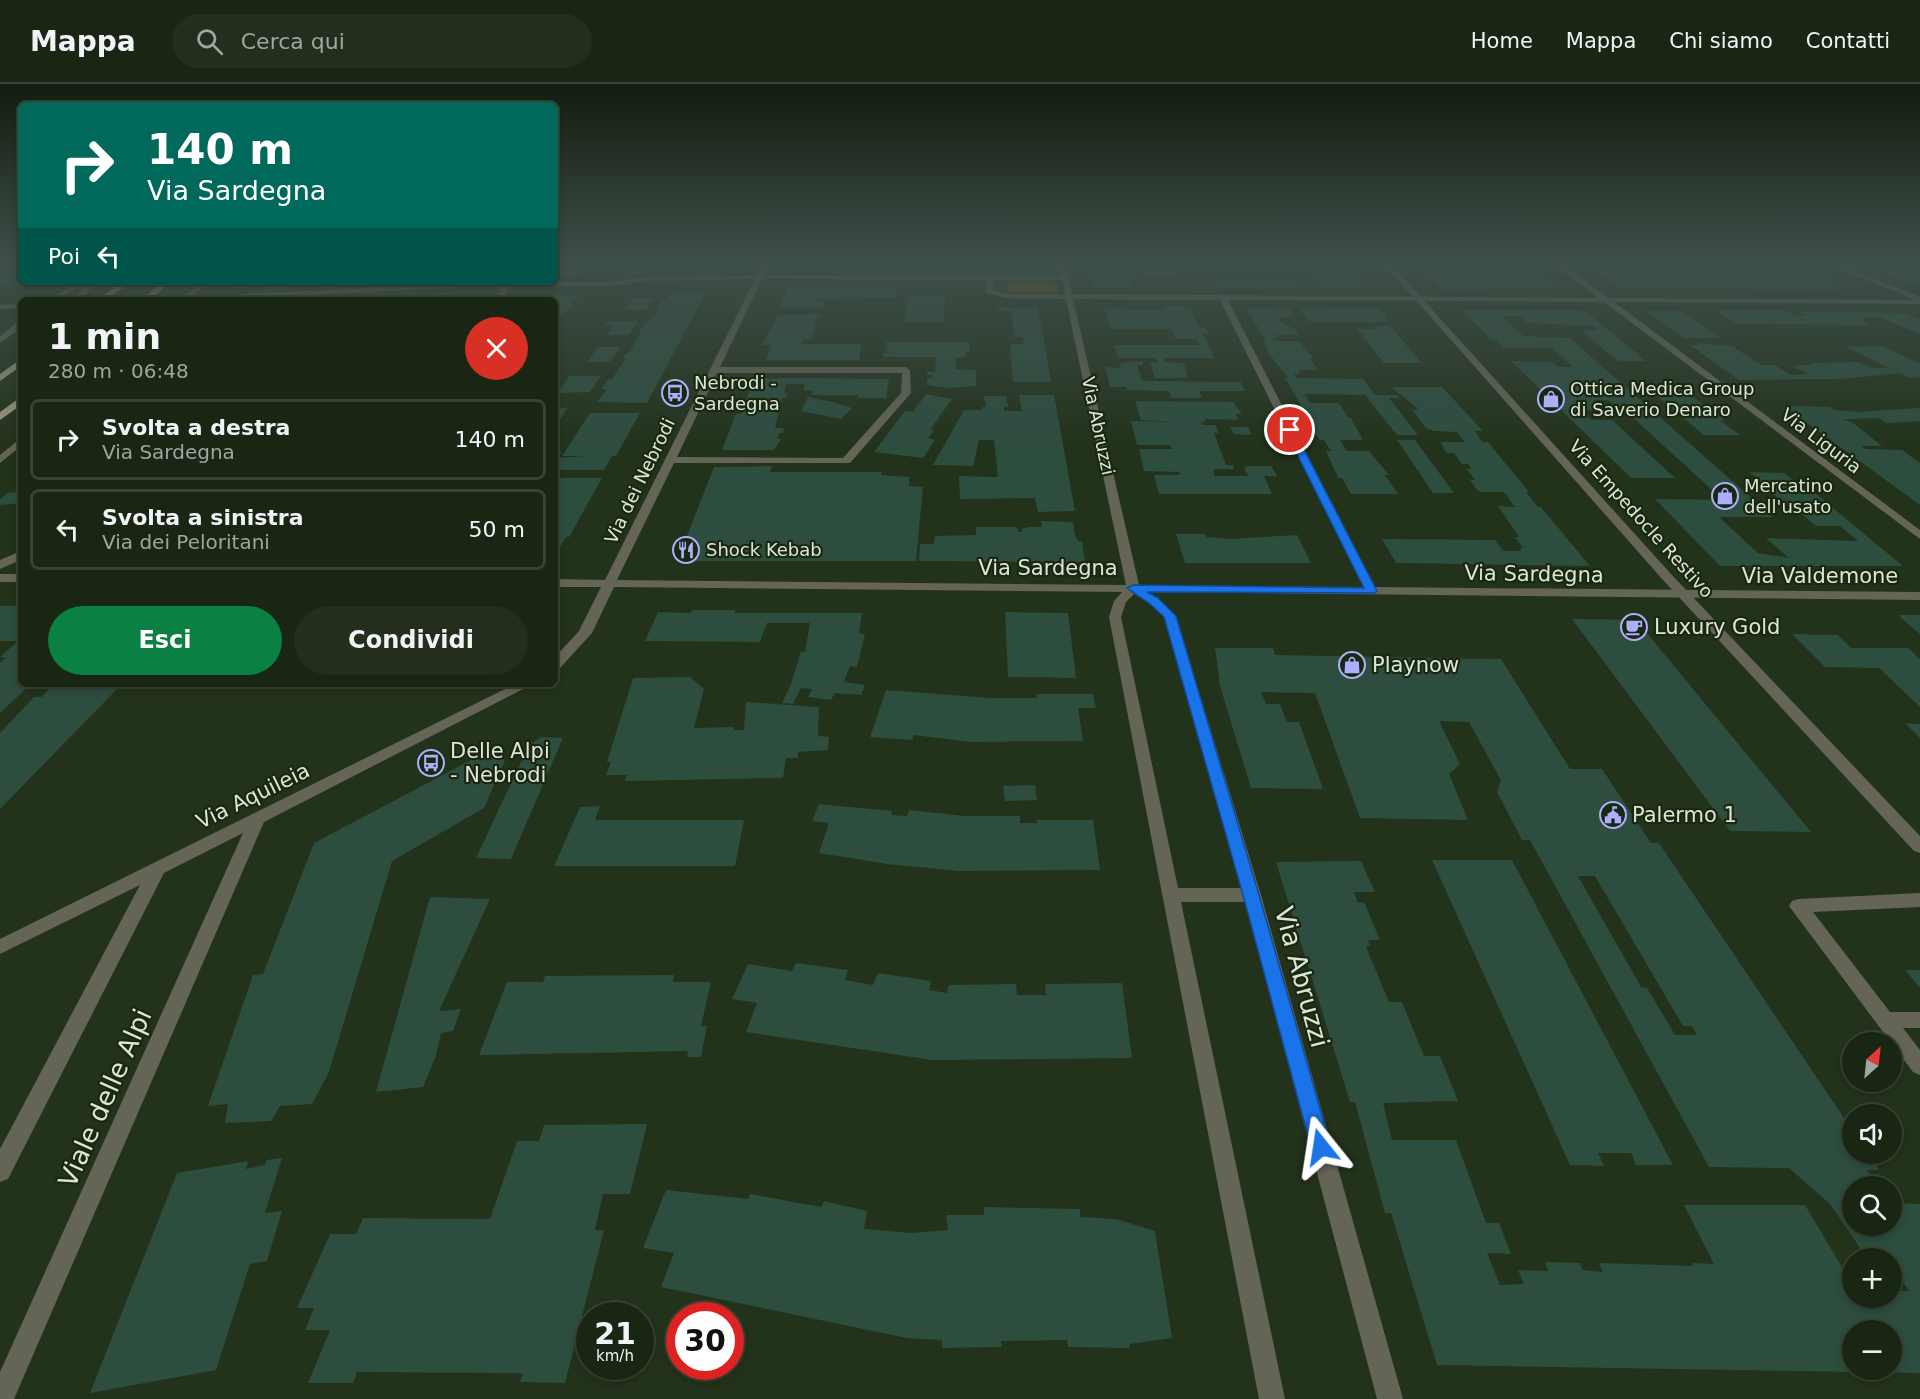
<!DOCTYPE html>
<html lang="it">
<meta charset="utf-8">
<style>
body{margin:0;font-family:"DejaVu Sans",sans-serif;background:#232e1d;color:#f1f3f6;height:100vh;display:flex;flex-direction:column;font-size:22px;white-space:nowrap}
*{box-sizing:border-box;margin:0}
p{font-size:20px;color:#9fa5a0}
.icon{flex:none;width:33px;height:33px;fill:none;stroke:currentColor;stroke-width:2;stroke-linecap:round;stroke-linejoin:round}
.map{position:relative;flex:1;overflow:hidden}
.sheet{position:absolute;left:18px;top:213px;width:540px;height:390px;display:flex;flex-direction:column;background:#1a2614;border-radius:9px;box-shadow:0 3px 9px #0003,0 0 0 2px #384334}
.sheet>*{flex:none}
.banner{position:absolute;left:18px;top:18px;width:540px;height:183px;border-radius:9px;box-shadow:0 3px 9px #0003,0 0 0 2px #384334;background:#00695c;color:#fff;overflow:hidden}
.needle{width:39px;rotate:27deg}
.tools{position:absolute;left:1842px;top:948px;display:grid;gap:12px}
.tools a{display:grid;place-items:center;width:60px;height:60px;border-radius:50%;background:#1a2614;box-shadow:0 3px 9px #0003,0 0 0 2px #384334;font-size:30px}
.speed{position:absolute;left:576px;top:1218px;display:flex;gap:12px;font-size:30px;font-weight:700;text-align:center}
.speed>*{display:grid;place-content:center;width:78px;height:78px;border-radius:50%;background:#1a2614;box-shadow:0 3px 9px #0003,0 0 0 2px #384334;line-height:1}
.speed small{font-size:15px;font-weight:400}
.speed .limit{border:9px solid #d22;background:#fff;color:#111}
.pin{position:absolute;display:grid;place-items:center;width:51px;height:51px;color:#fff;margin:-26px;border:3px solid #fff;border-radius:50%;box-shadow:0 2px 6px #0007}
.me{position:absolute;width:66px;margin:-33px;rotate:345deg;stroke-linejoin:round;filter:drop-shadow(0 0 4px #0008)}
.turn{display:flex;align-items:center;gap:21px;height:126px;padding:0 30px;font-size:27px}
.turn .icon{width:78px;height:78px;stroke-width:2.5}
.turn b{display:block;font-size:42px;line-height:51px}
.then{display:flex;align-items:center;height:57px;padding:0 30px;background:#0003;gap:12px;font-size:22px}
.round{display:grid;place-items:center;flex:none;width:63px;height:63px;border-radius:32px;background:#232e1d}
.overview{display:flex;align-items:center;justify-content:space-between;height:102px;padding:0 30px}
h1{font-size:36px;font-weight:700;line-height:45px}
.action{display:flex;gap:12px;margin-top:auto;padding:12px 30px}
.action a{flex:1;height:69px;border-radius:36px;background:#0b8043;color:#fff;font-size:24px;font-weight:700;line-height:69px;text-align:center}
.action a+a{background:#232e1d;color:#f1f3f6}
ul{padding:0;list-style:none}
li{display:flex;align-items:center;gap:18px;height:81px;margin:0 12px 9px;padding:0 18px;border:3px solid #384334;border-radius:9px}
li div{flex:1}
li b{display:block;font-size:22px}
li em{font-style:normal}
header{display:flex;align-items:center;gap:36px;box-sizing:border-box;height:84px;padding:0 30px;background:#1a2614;border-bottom:2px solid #384334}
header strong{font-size:28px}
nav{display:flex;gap:33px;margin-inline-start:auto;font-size:21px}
.search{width:420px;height:54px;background:#232e1d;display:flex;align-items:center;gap:15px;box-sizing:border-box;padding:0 21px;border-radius:33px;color:#9fa5a0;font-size:22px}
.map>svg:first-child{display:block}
.green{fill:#714c02}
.building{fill:#2d4d3f;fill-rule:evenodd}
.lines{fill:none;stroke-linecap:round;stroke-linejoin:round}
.minor{fill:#646457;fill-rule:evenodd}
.tertiary{fill:#646457;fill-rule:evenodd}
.primary{fill:#9b9a7f;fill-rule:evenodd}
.route{fill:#1a73e8;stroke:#114b97;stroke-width:1.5}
.labels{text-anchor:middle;stroke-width:4.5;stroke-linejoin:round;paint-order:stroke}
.far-poi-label{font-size:18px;fill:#dce6d7;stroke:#1a2811;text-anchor:start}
.far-street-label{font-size:18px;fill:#dce6d7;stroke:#1a2811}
.street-label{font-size:21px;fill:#dce6d7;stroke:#1a2811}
.poi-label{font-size:21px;fill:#dce6d7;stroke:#1a2811;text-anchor:start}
.near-street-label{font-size:26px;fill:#dce6d7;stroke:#1a2811}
</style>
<header>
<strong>Mappa</strong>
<div class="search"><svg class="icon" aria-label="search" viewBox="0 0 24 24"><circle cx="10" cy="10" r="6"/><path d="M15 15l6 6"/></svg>Cerca qui</div>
<nav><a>Home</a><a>Mappa</a><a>Chi siamo</a><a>Contatti</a></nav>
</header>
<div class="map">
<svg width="1920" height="1315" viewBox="0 0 1920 1315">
<rect width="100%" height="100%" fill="#23321b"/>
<path class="green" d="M1010,197H1053L1057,199L1058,208L1011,209L1008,208L1007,199Z"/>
<path class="building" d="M0,180H21V198H25L19,202L0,203Z
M555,180L578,181L631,180L625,187L555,191Z
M644,180H710L709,184L639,187Z
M795,180H1035L1036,185H793Z
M1139,180H1171L1180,192L1144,193Z
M1183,180H1301L1304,184L1294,183L1297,188H1187Z
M1309,180L1345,182L1363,203L1219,204L1215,196H1294L1297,199H1324Z
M1485,180H1519L1524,184H1517L1529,194H1542L1556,204L1442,205L1421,185H1454L1464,194H1519L1507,184H1490Z
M1588,180H1623L1639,190L1654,193L1713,191L1771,193L1767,191H1773L1768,188H1783L1792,194H1801L1803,193L1792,186L1817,187L1832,193H1819L1842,205L1620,204Z
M1689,180H1725L1734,186H1713Z
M1862,180H1902L1912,184L1920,188V203Z
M1087,181H1122L1125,188H1128L1132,204H1094L1086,187H1089Z
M237,198H252L246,204H227Z
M270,198H296L288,206L260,207Z
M323,198H337L332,204L317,205Z
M788,202H897L896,214L818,215V218H824L823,224H780Z
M674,208H706L647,319L597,318L607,305H602L608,295H612L626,274H622L630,267L641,248L639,246L658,228H655L659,223L656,222Z
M379,210L403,211L400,214H408L405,216H373Z
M433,210L450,209L453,210L450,216H429Z
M550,211H579L571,222H580L568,225L555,242V216H546Z
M908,213H945L944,238H905Z
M634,214H654L646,226H625Z
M1161,222L1190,223L1199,243H1205L1209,250H1203L1214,274H1164L1165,278L1184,279L1188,294H1155L1150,279H1158L1156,274H1118L1114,261H1200L1197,255H1176L1171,245H1110L1104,224L1163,226Z
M997,224H1038L1051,298H1013L1010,260H1024L1023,253H1014L1011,227H997Z
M1246,224L1290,225L1293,231L1280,234L1283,240L1294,244L1299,251H1276L1278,254H1272L1274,257H1299L1313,274H1310L1318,286H1298L1300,290H1294L1296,294L1363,295L1375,311H1397L1400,314H1389L1418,351H1397L1365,311L1304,310L1310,319H1339L1348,334H1351L1363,356H1340L1343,361L1347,367H1369L1389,391H1385L1398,410H1351L1342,394H1338L1326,367H1331L1324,356H1320L1305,337L1300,319L1285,294H1288L1266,266H1268L1263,257H1266Z
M1376,224L1388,233H1384L1388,238H1313L1307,236L1300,225Z
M1462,226L1585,227L1633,266L1645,277H1619L1611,272L1581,246H1598L1593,242L1527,239L1520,232H1502L1523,252L1570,254L1773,433H1719L1758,469L1789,474L1766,454L1858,457L1840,442H1816L1791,421H1785L1750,388L1784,389L1803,404H1809L1903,482H1720L1655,415L1723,416L1629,330H1623L1608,316H1593L1604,326H1581L1591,336H1612L1675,394H1631L1511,277L1552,278L1558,283H1573L1552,264H1503L1496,256H1491Z
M1715,226L1787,227L1796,232H1806L1797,227L1904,229L1920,235V250L1879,233H1862L1867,235H1860L1872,241L1737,240Z
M1646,227H1682L1721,254H1684Z
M823,230L822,234H817L812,255H803L801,260H861L859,276H766L771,261H762L778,231Z
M608,237H638L629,251H606L613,241H605Z
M1374,242H1390L1422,279H1384L1357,245H1376Z
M886,258H969L970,268H966V273H956V285L976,286V302L946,304L927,301V294H932V291H927V288H935L936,273H882L883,269H889V267H885Z
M1695,259L1732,262L1761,281H1775L1791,291L1808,290L1792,282L1813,280L1810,279L1858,278L1872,284H1889L1846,263L1882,262L1920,280V293L1910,294L1900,289L1840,295L1739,296L1690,261H1698Z
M598,263H621L610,278H587Z
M1142,277L1143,281H1137L1142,297L1241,298L1245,307H1199L1202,314H1171L1169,307L1127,306L1126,303H1110L1105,283L1121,284L1120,279Z
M569,292H601L590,308L558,309Z
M754,295L800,294L889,295L886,314H858V311H812L813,306H803L805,300H786L784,309H788L786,314H782L775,344H784L783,349H779L778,355H781L774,366H722L736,330H741Z
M1391,303H1442L1483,347H1475L1482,358H1488L1529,408H1526L1538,423H1541L1590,482L1396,479L1382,455L1495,456L1503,467H1521L1520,465L1523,464L1515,453H1519L1498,422L1515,423L1504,408H1479L1470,396H1475L1467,385H1472L1468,380H1462L1454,369H1447L1444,365L1441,358H1465L1457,348L1434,347L1426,344L1412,326H1418L1415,322Z
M1650,306H1683L1725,336H1720L1740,351H1704Z
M926,310L952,315L930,346H934L928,354L935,356L923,374L874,368L905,327L913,328Z
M1019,311H1054L1075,427L1038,428L1035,414L960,415L959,392L998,393L994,356H979L973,382L933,381L964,326H982V323H986L984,312H1006L1008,323H1004V327H1022Z
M808,313L833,318L852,324L841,335L801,327Z
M1135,317L1233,318L1242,330H1236L1238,336L1204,335L1206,338H1201L1202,341H1215L1219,349H1214L1226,381H1233L1234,385H1214V392H1249L1244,385L1247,382H1271L1277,392H1264L1272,410H1159L1154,391H1180L1179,388L1144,387L1139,365H1172L1170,361H1137L1131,337L1179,338L1141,336Z
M1784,322L1830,323L1834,326L1857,328L1920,324V337L1886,339L1879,334L1843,335L1853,339L1882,362H1861L1866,365L1902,366L1920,379V421Z
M567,324L555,344V325Z
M590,329H640L616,372H612L604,386H555V368H562L557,374L585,372H562Z
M1230,343H1248L1252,351L1234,350Z
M1397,356H1415L1454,409H1433Z
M772,382L770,388H882L881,391L909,393V402L923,403L916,477H677L714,383Z
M563,394H602L569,453H566L555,471V395Z
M21,408V419L0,421V416L7,409Z
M1041,437L1073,438L1075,451L1078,457H1082L1085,478L919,477L920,460H934L935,452L976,451V443H1017L1018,448H1022V445L1028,443H1042Z
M1176,450H1205L1206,453L1229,455L1297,451L1311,479H1185Z
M0,522H21V600H31L0,629V579L6,574L0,573L18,557H0Z
M692,526H735V529H862L859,549L865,550L857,583L850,582L844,598L865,601L861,611L835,609L831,616L808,613L812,605L801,604L793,620L782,619L791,600L801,567L805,568L810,539H767L760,558L645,557L658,528L691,529Z
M1005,528L1068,529L1076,594L1008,593Z
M1898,531H1920V550Z
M1572,535L1636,536L1811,748L1730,747Z
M1792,550L1838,551L1851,564H1908L1920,575V623L1879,584L1825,583Z
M1215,564H1273L1275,571L1501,575L1570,685H1602L1651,759H1659L1852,1046V1070H1868L1879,1086H1867L1878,1102H1852V1142H1892V1119L1920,1120V1289L1437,1281L1391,1129H1385L1355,1018H1350L1276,778L1361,777L1375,808H1354L1358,819L1364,818L1380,856H1368L1370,862L1366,863L1389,918H1402L1424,972H1440L1458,1017L1383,1019L1392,1056H1456L1486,1139H1499L1511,1170L1487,1169L1500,1201L1524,1200L1518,1186L1548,1187L1545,1178L1580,1179L1583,1186L1603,1188L1599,1179L1692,1182L1693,1179L1714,1180L1684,1121H1805L1852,1200V1214H1892V1207H1909L1901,1195H1892V1174H1867L1830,1120L1789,1084L1709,1083L1530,756H1522L1497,708L1501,696L1469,638L1439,637L1460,680L1449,690L1468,736L1360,734L1315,609L1261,608L1266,620H1280L1287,638H1299L1323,705L1251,704L1220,602ZM1578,792H1595L1683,942H1692L1697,951H1675L1647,904L1641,903ZM1852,1246H1892V1286H1852Z
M690,593L704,605L694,644L734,643V646H744L746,618L819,623L818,652L829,653L828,666L798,668V674H786L783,694L625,697L627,691H606L611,678H607L633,594Z
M55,600H122L0,725V649L34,613H41Z
M886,606L990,614H1037L1036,610H1093L1096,624H1078L1083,657L970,658L914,651L912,656L870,653Z
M1905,639L1920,640V654Z
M541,653L563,654L511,775L476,774L529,661Z
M492,665L505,676L484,724L392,777L329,988L312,1020L280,1022L271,1037L225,1039L228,1020L208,1022L253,891L263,890L314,759Z
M1035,701L1037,716L1005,717L1003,702Z
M819,720L892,727L891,731L907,732L909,726L965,732H1020V739H1037V736H1093L1100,786L959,787L887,780L819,769L829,739L812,737Z
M600,722L595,736H744L735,782H554L580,723Z
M1432,776H1512L1673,1081H1636L1631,1069H1598L1604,1082L1570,1081Z
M430,813L490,815L439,927L461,925L453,947L441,949L436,972L423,1003L376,1008Z
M796,879L848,886L845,896L873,901L878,889L931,897L929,906L947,909L949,901L1016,900L1017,911H1046L1045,900L1122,899L1132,974L932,976L746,948L757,919L732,915L748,880L792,887Z
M1905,886H1920V904Z
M674,891L673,898H711L701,942H707L701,973H687L688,967L479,971L507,898H543L545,892Z
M647,1040L630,1110H603L595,1146H604L565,1299L520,1298L523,1289L357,1288L353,1299H308L330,1246H305L314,1224H297L330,1150H356L363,1134L490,1135L517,1057H539L544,1041Z
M282,1074L265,1129L282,1127L267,1177L250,1180L216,1286L90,1309L177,1089L248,1077L246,1085L265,1081L267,1076Z
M666,1106L748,1115L750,1110L821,1123L824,1117L867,1127L864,1145L911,1149L948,1146L946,1131H984V1123L1080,1125V1133L1116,1135L1155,1147L1172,1254L1130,1260L1129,1264L1068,1263L1067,1256L1001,1257L1002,1263L942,1264V1256L907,1254L661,1203L674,1169L643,1164Z"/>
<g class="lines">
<path class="minor" d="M762,180H769L764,191L1061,192L1058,180H1066L1072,210L1598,214L1555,180H1563L1608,214L1920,216V220L1614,218L1920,446V455L1604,218L1228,216L1375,503L1920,508V516L1149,508L1176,532L1261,811L1403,1315H1377L1245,818H1181L1285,1315H1259L1109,533L1114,517L1122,508L614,503L592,549L560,584L555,585V573L579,547L601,503H555V495L605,496L755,195L649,197L607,202L510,201L503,216H495L503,201L212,216L182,215L186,213L483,198H607L649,193L757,191ZM762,195L985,196L986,209L1006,214L1066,215L1126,501L617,496L674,379H850L911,309L910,286L906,283H720ZM993,196H1062L1065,210H1006L993,206ZM1073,215L1220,216L1363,503L1139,501ZM717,289H902L901,309L843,374L677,373ZM1134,510L1149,519L1164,533L1241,804H1178L1121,533L1126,518Z
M21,220V224L0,225V221Z
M21,467V476L0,485V476Z
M0,490H21V498H0Z
M515,600H533L264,738L14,1315H0V1288L243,749L164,789L8,1095L0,1098V1065L140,801L0,870V855Z
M1920,809V823L1813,828L1890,928H1920V944H1903L1920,966V991L1913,988L1789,822L1792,817L1798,815Z"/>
<path class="tertiary" d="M1384,180H1391L1671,490L1920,752V769L1914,767L1663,496Z
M1829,180H1839L1920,213V218Z
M76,198H85L59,216H50Z
M87,198H95L82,216H74Z
M201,198H209L189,216H180Z
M18,238H21V244L0,259V252Z
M21,354V362L0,379V371Z"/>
<path class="primary" d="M121,198H130L107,216H98Z
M162,198H171L150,216H141Z
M21,275V282L0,297V290Z
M21,313V321L0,336V328Z"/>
</g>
<linearGradient id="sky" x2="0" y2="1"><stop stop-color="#131c0f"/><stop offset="0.49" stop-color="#3f4f4a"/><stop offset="1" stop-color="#3f4f4a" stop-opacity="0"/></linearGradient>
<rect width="1920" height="364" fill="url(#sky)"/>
<path class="route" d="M1290,343L1294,346L1377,507L1375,509L1147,508L1158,514L1176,532L1259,811L1331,1063L1328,1070L1321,1072L1314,1070L1311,1063L1243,811L1164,533L1149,519L1127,504L1133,501L1364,504L1285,346Z"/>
<defs>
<symbol id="bus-ring" viewBox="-11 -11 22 22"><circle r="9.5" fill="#1a2811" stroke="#acaffb" stroke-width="1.5"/><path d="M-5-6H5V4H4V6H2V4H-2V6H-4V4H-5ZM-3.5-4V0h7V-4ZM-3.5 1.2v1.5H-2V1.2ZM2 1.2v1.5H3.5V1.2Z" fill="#acaffb"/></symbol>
<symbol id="shop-ring" viewBox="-11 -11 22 22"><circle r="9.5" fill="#1a2811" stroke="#acaffb" stroke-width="1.5"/><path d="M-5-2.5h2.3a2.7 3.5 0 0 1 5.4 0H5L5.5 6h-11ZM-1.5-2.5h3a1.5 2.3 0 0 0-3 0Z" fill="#acaffb"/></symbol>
<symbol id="restaurant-ring" viewBox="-11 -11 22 22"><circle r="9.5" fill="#1a2811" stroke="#acaffb" stroke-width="1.5"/><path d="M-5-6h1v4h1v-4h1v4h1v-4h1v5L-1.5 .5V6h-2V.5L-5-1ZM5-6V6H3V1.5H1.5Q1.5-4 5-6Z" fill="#acaffb"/></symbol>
<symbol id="cafe-ring" viewBox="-11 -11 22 22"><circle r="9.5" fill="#1a2811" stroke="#acaffb" stroke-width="1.5"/><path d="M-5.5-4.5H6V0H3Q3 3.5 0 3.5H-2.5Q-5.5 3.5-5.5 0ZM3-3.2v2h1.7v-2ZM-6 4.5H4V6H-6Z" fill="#acaffb"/></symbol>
<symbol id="civic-ring" viewBox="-11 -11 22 22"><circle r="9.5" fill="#1a2811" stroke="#acaffb" stroke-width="1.5"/><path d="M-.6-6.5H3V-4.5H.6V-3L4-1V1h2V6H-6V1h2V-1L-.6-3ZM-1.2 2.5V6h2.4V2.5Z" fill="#acaffb"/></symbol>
</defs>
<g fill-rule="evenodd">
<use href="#bus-ring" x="660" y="294" width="30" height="30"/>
<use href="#shop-ring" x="1536" y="300" width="30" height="30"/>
<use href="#shop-ring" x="1710" y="397" width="30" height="30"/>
<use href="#restaurant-ring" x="671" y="451" width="30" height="30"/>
<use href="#cafe-ring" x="1619" y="528" width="30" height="30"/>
<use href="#shop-ring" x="1337" y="566" width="30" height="30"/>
<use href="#bus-ring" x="416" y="664" width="30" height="30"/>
<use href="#civic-ring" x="1598" y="716" width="30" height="30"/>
</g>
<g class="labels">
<g class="far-poi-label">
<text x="694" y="305">Nebrodi -<tspan x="694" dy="21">Sardegna</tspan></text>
<text x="1570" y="311">Ottica Medica Group<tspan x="1570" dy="21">di Saverio Denaro</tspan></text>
<text x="1744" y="408">Mercatino<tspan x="1744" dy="21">dell'usato</tspan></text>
<text x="706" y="472">Shock Kebab</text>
</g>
<g class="far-street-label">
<text transform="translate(1098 342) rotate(78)" y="6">Via Abruzzi</text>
<text transform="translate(1821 357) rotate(37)" y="6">Via Liguria</text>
<text transform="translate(640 397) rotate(-64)" y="6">Via dei Nebrodi</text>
<text transform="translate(1641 435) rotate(48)" y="6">Via Empedocle Restivo</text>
</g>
<g class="street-label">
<text x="1048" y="491">Via Sardegna</text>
<text transform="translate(1534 490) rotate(1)" y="7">Via Sardegna</text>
<text x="1820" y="499">Via Valdemone</text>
<text transform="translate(253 712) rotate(-26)" y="7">Via Aquileia</text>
</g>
<g class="poi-label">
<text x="1654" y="550">Luxury Gold</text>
<text x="1372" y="588">Playnow</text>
<text x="450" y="674">Delle Alpi<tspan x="450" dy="24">- Nebrodi</tspan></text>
<text x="1632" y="738">Palermo 1</text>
</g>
<g class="near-street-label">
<text transform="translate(1302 893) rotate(75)" y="9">Via Abruzzi</text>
<text transform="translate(105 1014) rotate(-66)" y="9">Viale delle Alpi</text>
</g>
</g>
</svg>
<div class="tools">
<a><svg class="needle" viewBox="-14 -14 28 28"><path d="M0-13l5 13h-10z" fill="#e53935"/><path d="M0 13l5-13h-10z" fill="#9fa5a0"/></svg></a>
<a><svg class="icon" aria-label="sound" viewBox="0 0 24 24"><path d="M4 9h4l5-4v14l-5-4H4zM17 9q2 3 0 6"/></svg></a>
<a><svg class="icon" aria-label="search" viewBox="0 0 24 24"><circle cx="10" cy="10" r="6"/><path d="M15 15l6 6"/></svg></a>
<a>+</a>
<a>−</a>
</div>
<div class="speed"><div>21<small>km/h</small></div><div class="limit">30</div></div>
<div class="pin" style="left:1290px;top:346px;background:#d93025"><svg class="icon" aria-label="arrive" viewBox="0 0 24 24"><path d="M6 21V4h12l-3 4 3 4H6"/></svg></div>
<svg class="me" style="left:1321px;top:1063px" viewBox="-20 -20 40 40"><path d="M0-17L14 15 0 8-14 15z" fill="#1a73e8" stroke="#fff" stroke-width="4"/></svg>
<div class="banner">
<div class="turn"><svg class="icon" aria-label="right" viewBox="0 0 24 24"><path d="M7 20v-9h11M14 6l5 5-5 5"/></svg><div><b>140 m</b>Via Sardegna</div></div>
<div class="then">Poi<svg class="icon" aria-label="left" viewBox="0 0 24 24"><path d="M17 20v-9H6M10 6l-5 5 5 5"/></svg></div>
</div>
<section class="sheet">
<div class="overview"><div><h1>1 min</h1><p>280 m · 06:48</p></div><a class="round" style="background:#d93025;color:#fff"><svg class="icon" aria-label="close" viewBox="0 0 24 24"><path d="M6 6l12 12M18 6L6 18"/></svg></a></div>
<ul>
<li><svg class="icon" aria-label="right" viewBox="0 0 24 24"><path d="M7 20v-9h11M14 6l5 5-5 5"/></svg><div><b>Svolta a destra</b><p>Via Sardegna</p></div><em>140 m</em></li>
<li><svg class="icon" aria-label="left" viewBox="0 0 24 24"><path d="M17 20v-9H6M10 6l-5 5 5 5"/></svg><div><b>Svolta a sinistra</b><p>Via dei Peloritani</p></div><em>50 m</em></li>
</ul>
<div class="action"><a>Esci</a><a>Condividi</a></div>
</section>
</div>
